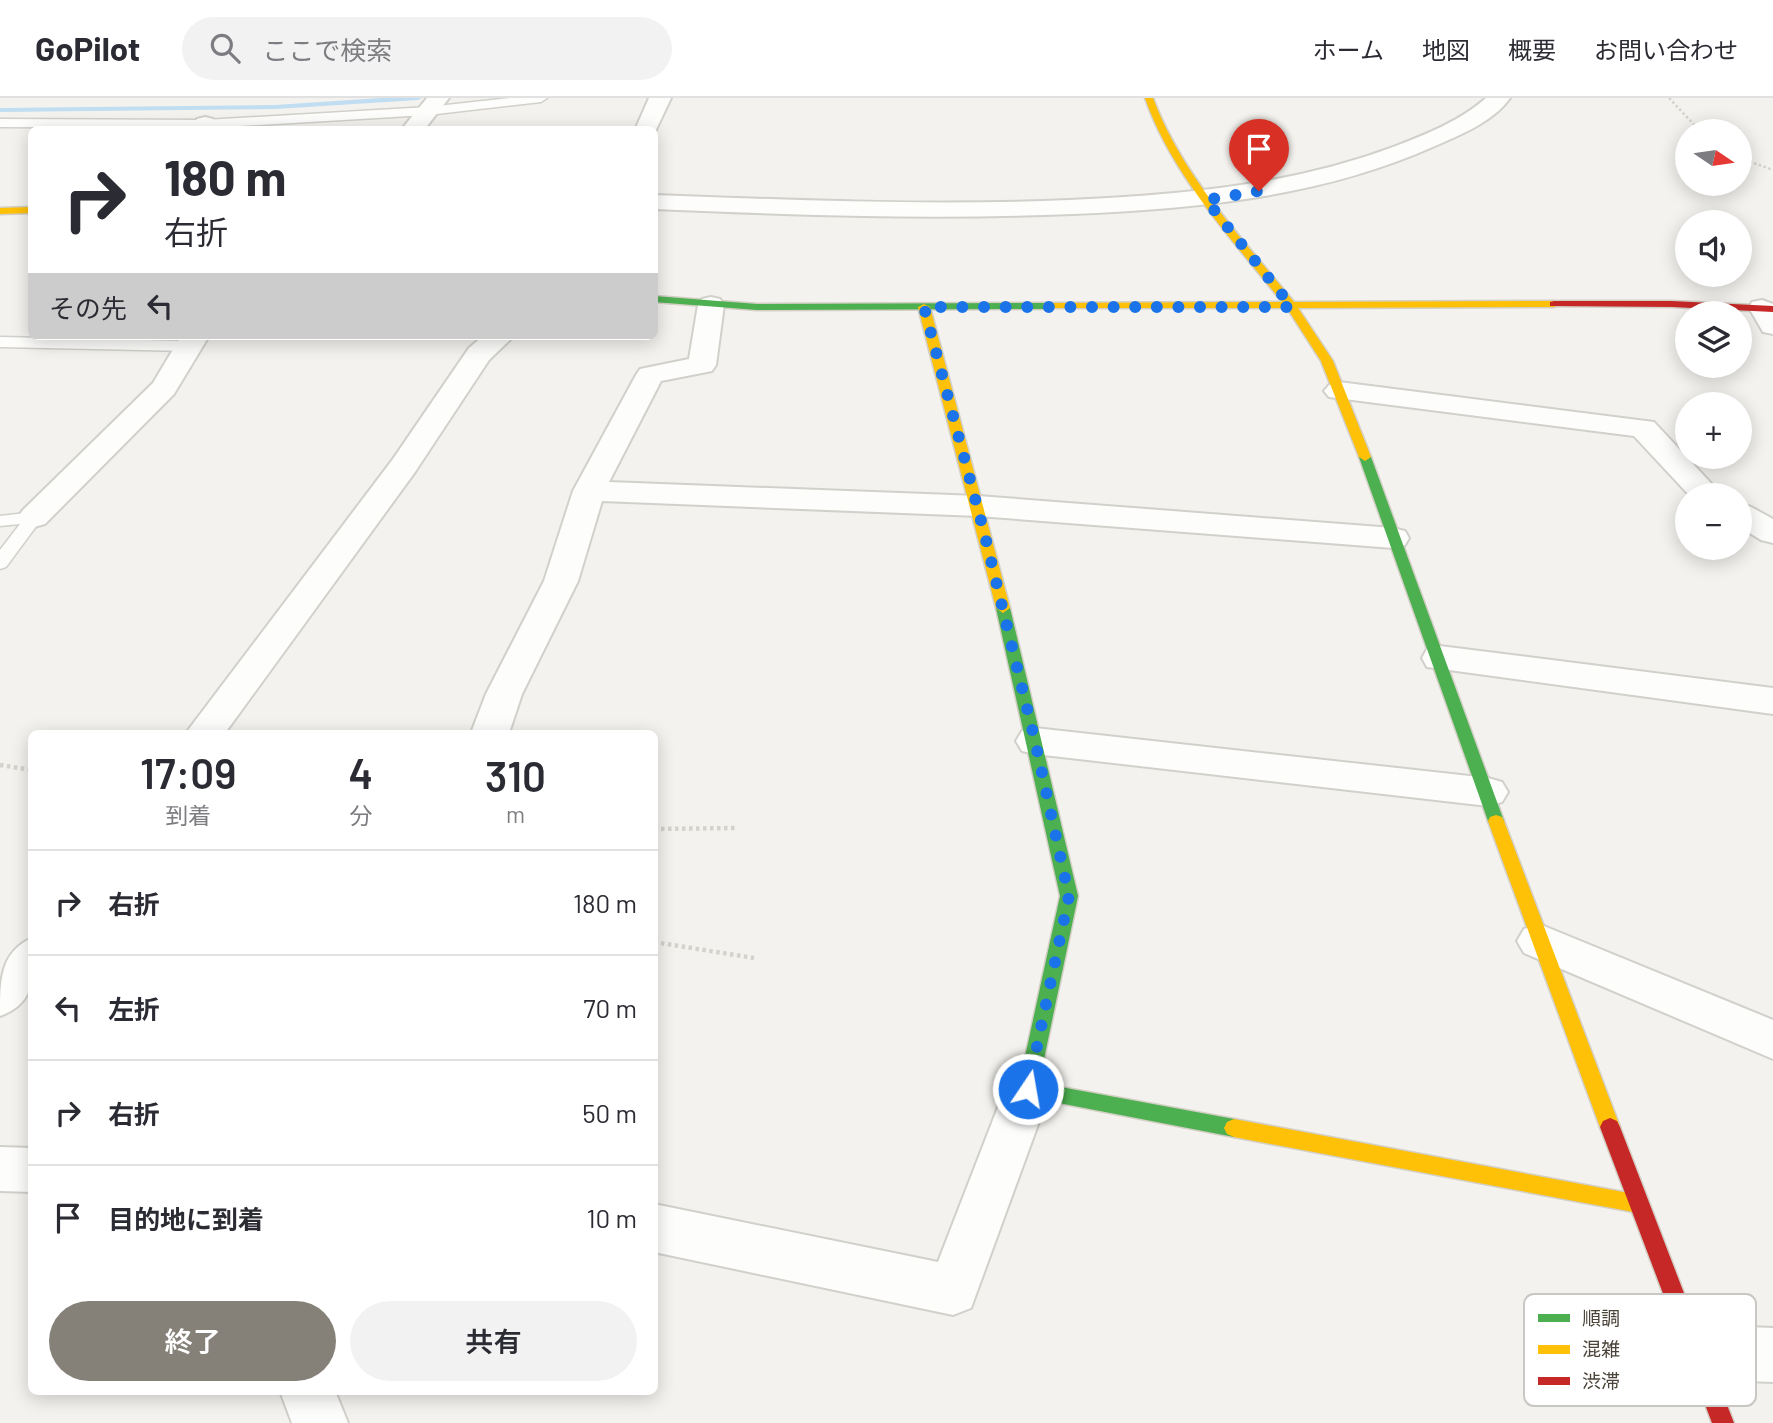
<!DOCTYPE html>
<html lang="ja">
<meta charset="utf-8">
<style>
body{margin:0;font-family:Barlow,"Noto Sans JP",sans-serif;background:#f2f2f3;color:#2b2b33;height:100vh;display:flex;flex-direction:column;font-size:26px;white-space:nowrap}
*{box-sizing:border-box;margin:0}
p{font-size:23px;color:#7c7c81}
.icon{flex:none;width:38px;height:38px;fill:none;stroke:currentColor;stroke-width:2;stroke-linecap:round;stroke-linejoin:round}
.map{position:relative;flex:1;overflow:hidden}
.sheet{position:absolute;left:28px;top:632px;width:630px;height:665px;display:flex;flex-direction:column;background:#fff;border-radius:10px;box-shadow:0 4px 18px #0003}
.sheet>*{flex:none}
.banner{position:absolute;left:28px;top:28px;width:630px;height:214px;border-radius:10px;box-shadow:0 4px 18px #0003;background:#fff;color:#2b2b33;overflow:hidden}
.needle{width:46px;rotate:103deg}
.buttons{position:absolute;left:1675px;top:21px;display:grid;gap:14px}
.buttons a{display:grid;place-items:center;width:77px;height:77px;border-radius:50%;background:#fff;box-shadow:0 4px 18px #0003;font-size:35px}
.pin{position:absolute;display:grid;place-items:center;width:60px;height:60px;color:#fff;margin:-72px -30px;border-radius:50% 50% 50% 0;rotate:-45deg;box-shadow:0 0 7px #0007}
.pin .icon{rotate:45deg}
.me{position:absolute;width:77px;margin:-38px;rotate:12deg;stroke-linejoin:round;filter:drop-shadow(0 0 5px #0008)}
.turn{display:flex;align-items:center;gap:24px;height:147px;padding:0 21px;font-size:32px}
.turn .icon{width:91px;height:91px;stroke-width:2.5}
.turn b{display:block;font-size:49px;line-height:60px}
.then{display:flex;align-items:center;height:66px;padding:0 21px;background:#0003;gap:14px;font-size:26px}
.eta{display:flex;justify-content:space-evenly;align-items:center;height:119px;text-align:center}
.eta b{font-size:42px;font-weight:600;line-height:49px}
.cta{display:flex;gap:14px;margin-top:auto;padding:14px 21px}
.cta a{flex:1;height:80px;border-radius:42px;background:#868178;color:#fff;font-size:28px;font-weight:600;line-height:80px;text-align:center}
.cta a+a{background:#f2f2f3;color:#2b2b33}
ul{padding:0;list-style:none}
li{display:flex;align-items:center;gap:21px;height:105px;padding:0 21px;border-top:2px solid #e1e1e2}
li div{flex:1}
li b{display:block;font-size:26px}
li em{font-style:normal}
header{display:flex;align-items:center;gap:42px;box-sizing:border-box;height:98px;padding:0 35px;background:#fff;border-bottom:2px solid #e1e1e2}
header strong{font-size:33px}
nav{display:flex;gap:38px;margin-inline-start:auto;font-size:24px}
.search{width:490px;height:63px;background:#f2f2f3;display:flex;align-items:center;gap:18px;box-sizing:border-box;padding:0 24px;border-radius:38px;color:#7c7c81;font-size:26px}
.map>svg:first-child{display:block}
.lines{fill:none;stroke-linecap:round;stroke-linejoin:round}
.stream{fill:#c0ddf1;fill-rule:evenodd}
.lane-casing{stroke:#d2d0cb;stroke-width:3}
.street-casing{stroke:#d2d0cb;stroke-width:4}
.fast-casing{stroke:#d3cfc5;stroke-width:3}
.slow-casing{stroke:#d3cfc5;stroke-width:3}
.jam-casing{stroke:#d3cfc5;stroke-width:3}
.path-far1{stroke:#d3d2cc;stroke-width:2.5;stroke-dasharray:2.5 2.5;stroke-linecap:butt}
.path{stroke:#d3d2cc;stroke-width:4.5;stroke-dasharray:3.5 3.5;stroke-linecap:butt}
.lane{fill:#fdfdfc;fill-rule:evenodd}
.street{fill:#fdfdfc;fill-rule:evenodd}
.fast{fill:#4caf50;fill-rule:evenodd}
.slow{fill:#ffc107;fill-rule:evenodd}
.jam{fill:#c62828;fill-rule:evenodd}
.route{stroke:#1a73e8;stroke-width:12;stroke-dasharray:0 21.6}
.key{fill:#fff;stroke:#c9c7c4;stroke-width:2}
.key-label{font-size:19px;fill:#4b4439}
</style>
<header>
<strong>GoPilot</strong>
<div class="search"><svg class="icon" aria-label="search" viewBox="0 0 24 24"><circle cx="10" cy="10" r="6"/><path d="M15 15l6 6"/></svg>ここで検索</div>
<nav><a>ホーム</a><a>地図</a><a>概要</a><a>お問い合わせ</a></nav>
</header>
<div class="map">
<svg width="1773" height="1325" viewBox="0 0 1773 1325">
<rect width="100%" height="100%" fill="#f4f2ee"/>
<g class="lines">
<path class="stream" d="M381,0H422L418,2L275,11L0,14V10L275,7Z"/>
<defs>
<path id="lane" d="M510,0H547L541,4L428,17L205,30L0,29V21L205,22L428,9Z
M0,239L189,243L197,248L189,253L0,249Z
M34,414L43,419L6,469L0,471V452L20,426L0,428V418Z"/>
<path id="street" d="M427,0H449L424,32H401Z
M649,0H671L654,36V32H635Z
M1486,0H1510C1493,24 1460,37 1435,48C1321,99 1196,111 1073,116C933,122 794,117 654,111V97C793,102 931,108 1069,102C1179,97 1288,88 1393,49C1425,37 1460,23 1486,0Z
M205,19L213,21L216,26L212,32H189L197,21Z
M711,199L720,201L724,207L716,267L712,273L661,283L609,384L978,398L1393,430L1405,433L1409,440L1405,447L1393,450L978,418L602,403L578,483L522,596L509,635H471L486,596L544,483L573,393L636,277L640,271L689,261L698,207L702,201Z
M1762,202L1773,206V236L1763,234L1749,210L1752,204Z
M181,238H209L174,296L45,426L34,429L23,426L18,419L23,412L153,285Z
M483,238H514L489,262L415,374L225,635H186L393,361L469,250Z
M1339,284L1654,324L1722,397H1689L1634,338L1329,299L1324,293L1329,287Z
M1740,406L1751,409L1773,421V445L1761,442L1740,429Z
M1440,548L1773,590V616L1427,569L1422,560L1427,551Z
M1035,630L1488,680L1502,684L1508,694L1502,704L1488,708L1035,656L1022,653L1016,643L1022,633Z
M1539,826L1773,922V961L1524,855L1517,843L1524,831Z
M32,840C32,875 39,904 0,918C0,883 0,854 32,840Z
M1028,970L1045,976L1051,991L971,1210L953,1217L654,1154V1106L938,1164L1005,991L1011,976Z
M0,1049L32,1050V1094L0,1093Z
M1697,1227L1773,1230V1284L1697,1281L1678,1273L1670,1254L1678,1235Z
M280,1293H335L348,1325H292Z"/>
<path id="fast" d="M654,198L757,206L1047,205L1052,208L1047,211L757,212L654,204Z
M1365,355L1371,359L1504,723L1502,727H1490L1488,723L1359,359Z
M1003,505L1010,510L1078,798L1039,985L1234,1021L1241,1024L1244,1030L1241,1036L1234,1039L1028,999L1021,997L1018,991L1060,798L996,510Z"/>
<path id="slow" d="M1145,0H1153C1182,78 1242,140 1294,204L1554,203L1559,206L1554,209L1298,210L1333,263L1371,359L1365,363L1359,359L1321,263L1287,210H1043V206L1047,205L1282,204C1231,140 1172,77 1145,0Z
M32,109V115L0,116V110Z
M924,206L930,209L1010,510L1003,515L996,510L918,209Z
M1496,717L1502,719L1504,723L1620,1029L1617,1035L1610,1038L1603,1035L1600,1029L1488,723L1490,719Z
M1234,1021L1639,1097L1646,1099L1649,1106L1646,1113L1639,1115L1234,1039L1227,1036L1224,1030L1227,1024Z"/>
<path id="jam" d="M1554,203H1672L1773,208V214L1672,209L1550,208V204Z
M1610,1020L1617,1023L1620,1029L1734,1325H1712L1600,1029L1603,1023Z"/>
</defs>
<use href="#lane" class="lane-casing"/>
<use href="#street" class="street-casing"/>
<use href="#fast" class="fast-casing"/>
<use href="#slow" class="slow-casing"/>
<use href="#jam" class="jam-casing"/>
<path class="path-far1" d="M1669,0L1700,33
M1740,60L1773,72"/>
<path class="path" d="M0,667L32,672
M654,731L737,730
M654,844L754,860"/>
<use href="#lane" class="lane"/>
<use href="#street" class="street"/>
<use href="#fast" class="fast"/>
<use href="#slow" class="slow"/>
<use href="#jam" class="jam"/>
</g>
<g class="lines">
<path class="route" d="M1028,991L1069,798L1035,643L984,434L924,209H1292L1206,102L1259,93"/>
</g>
<rect x="1524" y="1196" width="232" height="112" rx="10" class="key"/>
<rect x="1538" y="1216" width="32" height="8" fill="#4caf50"/>
<rect x="1538" y="1247" width="32" height="9" fill="#ffc107"/>
<rect x="1538" y="1279" width="32" height="8" fill="#c62828"/>
<g class="key-label">
<text x="1582" y="1227">順調</text>
<text x="1582" y="1258">混雑</text>
<text x="1582" y="1290">渋滞</text>
</g>
</svg>
<div class="buttons">
<a><svg class="needle" viewBox="-14 -14 28 28"><path d="M0-13l5 13h-10z" fill="#e53935"/><path d="M0 13l5-13h-10z" fill="#7c7c81"/></svg></a>
<a><svg class="icon" aria-label="sound" viewBox="0 0 24 24"><path d="M4 9h4l5-4v14l-5-4H4zM17 9q2 3 0 6"/></svg></a>
<a><svg class="icon" aria-label="layers" viewBox="0 0 24 24"><path d="M12 4l9 5-9 5-9-5zM3 14l9 5 9-5"/></svg></a>
<a>+</a>
<a>−</a>
</div>
<div class="pin" style="left:1259px;top:93px;background:#d93025"><svg class="icon" aria-label="arrive" viewBox="0 0 24 24"><path d="M6 21V4h12l-3 4 3 4H6"/></svg></div>
<svg class="me" style="left:1028px;top:991px" viewBox="-20 -20 40 40"><circle r="17" fill="#1a73e8" stroke="#fff" stroke-width="3"/><path d="M0-11L8 9 0 5-8 9z" fill="#fff"/></svg>
<div class="banner">
<div class="turn"><svg class="icon" aria-label="right" viewBox="0 0 24 24"><path d="M7 20v-9h11M14 6l5 5-5 5"/></svg><div><b>180 m</b>右折</div></div>
<div class="then">その先<svg class="icon" aria-label="left" viewBox="0 0 24 24"><path d="M17 20v-9H6M10 6l-5 5 5 5"/></svg></div>
</div>
<section class="sheet">
<div class="eta">
<div><b>17:09</b><p>到着</p></div>
<div><b>4</b><p>分</p></div>
<div><b>310</b><p>m</p></div>
</div>
<ul>
<li><svg class="icon" aria-label="right" viewBox="0 0 24 24"><path d="M7 20v-9h11M14 6l5 5-5 5"/></svg><div><b>右折</b></div><em>180 m</em></li>
<li><svg class="icon" aria-label="left" viewBox="0 0 24 24"><path d="M17 20v-9H6M10 6l-5 5 5 5"/></svg><div><b>左折</b></div><em>70 m</em></li>
<li><svg class="icon" aria-label="right" viewBox="0 0 24 24"><path d="M7 20v-9h11M14 6l5 5-5 5"/></svg><div><b>右折</b></div><em>50 m</em></li>
<li><svg class="icon" aria-label="arrive" viewBox="0 0 24 24"><path d="M6 21V4h12l-3 4 3 4H6"/></svg><div><b>目的地に到着</b></div><em>10 m</em></li>
</ul>
<div class="cta"><a>終了</a><a>共有</a></div>
</section>
</div>
